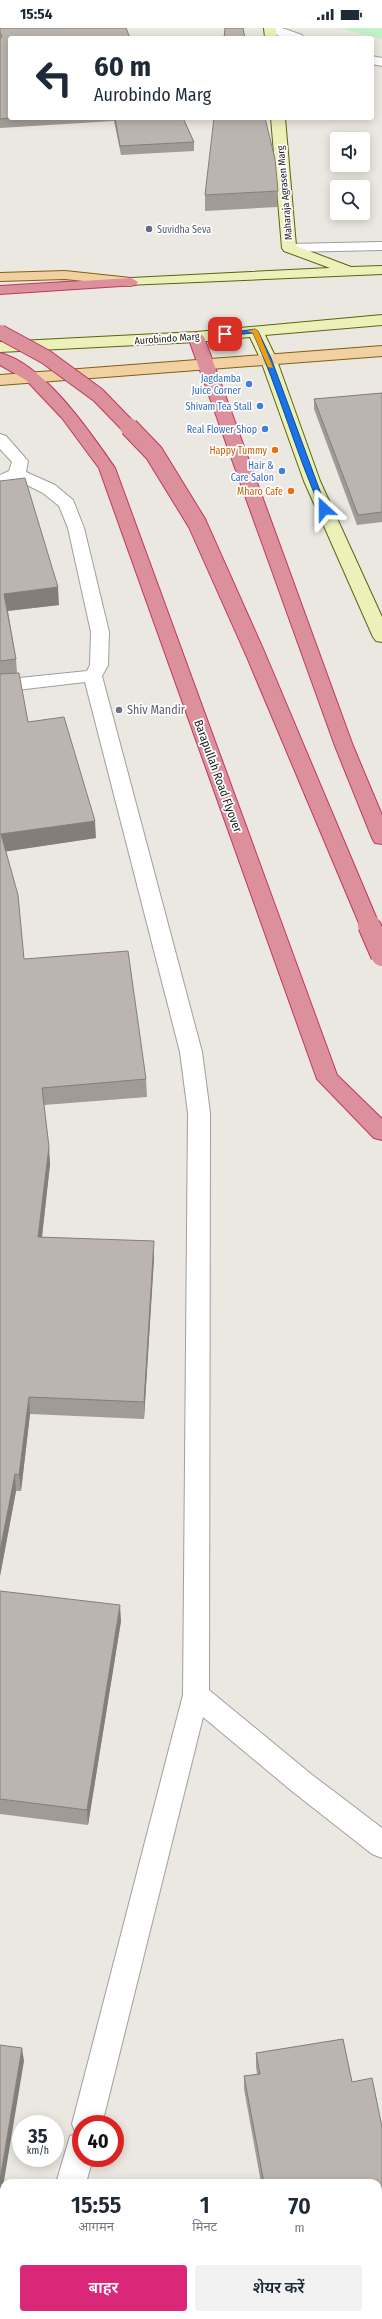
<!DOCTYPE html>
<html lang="hi">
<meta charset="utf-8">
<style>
body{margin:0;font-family:"Fira Sans Condensed","Noto Sans Devanagari",sans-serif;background:#f2f2f3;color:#1f2937;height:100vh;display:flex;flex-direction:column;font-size:15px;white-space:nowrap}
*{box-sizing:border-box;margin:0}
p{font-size:13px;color:#747a83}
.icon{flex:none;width:22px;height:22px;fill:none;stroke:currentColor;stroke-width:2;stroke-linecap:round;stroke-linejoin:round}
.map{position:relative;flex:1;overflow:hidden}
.sheet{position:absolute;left:0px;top:2151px;width:382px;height:140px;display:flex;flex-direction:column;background:#fff;border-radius:12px 12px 0 0;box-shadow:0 2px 10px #0003}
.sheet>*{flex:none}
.hud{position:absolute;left:8px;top:8px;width:366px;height:84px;border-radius:4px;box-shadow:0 2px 10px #0003;background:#fff;color:#1f2937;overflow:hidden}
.tools{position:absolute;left:330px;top:104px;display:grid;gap:8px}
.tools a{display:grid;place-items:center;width:40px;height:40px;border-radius:4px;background:#fff;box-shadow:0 2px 10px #0003;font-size:20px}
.speed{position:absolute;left:12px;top:2087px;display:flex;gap:8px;font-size:20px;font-weight:700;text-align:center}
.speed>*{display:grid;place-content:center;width:52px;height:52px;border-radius:50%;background:#fff;box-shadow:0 2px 10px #0003;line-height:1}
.speed small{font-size:10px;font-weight:400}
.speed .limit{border:6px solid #d22;background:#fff;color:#111}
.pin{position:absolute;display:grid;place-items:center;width:34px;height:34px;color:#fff;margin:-17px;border-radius:8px;box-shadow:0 2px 6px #0006}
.me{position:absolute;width:44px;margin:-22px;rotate:336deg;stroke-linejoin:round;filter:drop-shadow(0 0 3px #0008)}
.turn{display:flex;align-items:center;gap:14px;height:84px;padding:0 20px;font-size:18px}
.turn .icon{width:52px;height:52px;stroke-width:2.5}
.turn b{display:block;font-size:28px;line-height:34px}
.eta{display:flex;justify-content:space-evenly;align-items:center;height:68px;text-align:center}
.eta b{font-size:24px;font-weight:600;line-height:28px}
.cta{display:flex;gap:8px;margin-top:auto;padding:8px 20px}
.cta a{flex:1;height:46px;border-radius:4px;background:#db2777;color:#fff;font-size:16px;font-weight:600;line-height:46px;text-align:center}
.cta a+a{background:#f2f2f3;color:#1f2937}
.status{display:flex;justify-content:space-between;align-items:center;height:28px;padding:0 20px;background:#fff;direction:ltr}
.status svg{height:11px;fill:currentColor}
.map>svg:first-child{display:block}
.park{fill:#c2f2c7}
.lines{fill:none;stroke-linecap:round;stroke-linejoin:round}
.street-casing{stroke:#9f9f9f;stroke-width:2}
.secondary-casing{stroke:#596410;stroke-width:2}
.primary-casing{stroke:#825f0f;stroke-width:2}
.highway-casing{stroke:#c23662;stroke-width:2}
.street{fill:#fff;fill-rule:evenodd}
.secondary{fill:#edf1b9;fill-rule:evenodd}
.primary{fill:#f1d0a1;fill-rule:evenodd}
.highway{fill:#db909c;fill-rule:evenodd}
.highway-bridge-far2-casing{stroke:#c23662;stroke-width:16;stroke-linecap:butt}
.highway-bridge-far1-casing{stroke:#c23662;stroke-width:20;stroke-linecap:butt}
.highway-bridge-casing{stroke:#c23662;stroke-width:24;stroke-linecap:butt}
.highway-bridge-far2{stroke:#db909c;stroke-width:14}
.highway-bridge-far1{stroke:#db909c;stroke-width:18}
.highway-bridge{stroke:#db909c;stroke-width:22}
.wall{fill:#a19b96}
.shaded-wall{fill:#837e7a}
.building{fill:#bbb4af;stroke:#837e7a}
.route{fill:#1a73e8;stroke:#114b97}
.slow{fill:#f59e0b}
.service-dot{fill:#5c6f8a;stroke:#fff;stroke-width:1.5}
.shop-dot{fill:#3f7fe0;stroke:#fff;stroke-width:1.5}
.food-dot{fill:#e8710a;stroke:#fff;stroke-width:1.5}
.worship-dot{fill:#6b7280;stroke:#fff;stroke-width:1.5}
.labels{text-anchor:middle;stroke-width:3.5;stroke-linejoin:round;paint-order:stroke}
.far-street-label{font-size:10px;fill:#1b1b1b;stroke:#fff}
.far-service-label{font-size:10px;fill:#4e5e75;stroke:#fff;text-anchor:start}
.far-shop-label{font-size:10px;fill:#366cbe;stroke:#fff;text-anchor:end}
.far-food-label{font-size:10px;fill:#c56008;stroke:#fff;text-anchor:end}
.worship-label{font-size:12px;fill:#5b616d;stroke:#fff;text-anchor:start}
.street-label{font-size:12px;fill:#1b1b1b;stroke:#fff}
</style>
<div class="status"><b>15:54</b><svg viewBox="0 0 49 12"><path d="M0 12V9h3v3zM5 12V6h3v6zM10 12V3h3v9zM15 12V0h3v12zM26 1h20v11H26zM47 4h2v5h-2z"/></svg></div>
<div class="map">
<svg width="382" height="2291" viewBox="0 0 382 2291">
<rect width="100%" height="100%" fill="#ebe8e1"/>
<path class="park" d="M339,0H382V11Z"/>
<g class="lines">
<defs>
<path id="street" d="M264,0H282L302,7L303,10H285L265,3Z
M372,28L382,30V38L372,36Z
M382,214V222L289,224L282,220L289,216Z
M0,406L6,408L28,433L26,444L55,457L73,472L84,500L109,604L108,637L102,648L202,1024L210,1085L209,1662L311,1746L382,1800V1830L372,1826L293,1764L203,1689L102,2096H81V2130H93L86,2155H56L70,2108L76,2106L72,2096L183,1667L188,1085L180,1024L85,654L0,664V652L87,643L90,637L91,604L68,500L59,478L43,465L17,452L0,458V447L9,443L12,434L0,421Z
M17,2287H49L48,2291H16Z
M59,2287H91L92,2291H60Z"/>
<path id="secondary" d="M264,0H276L277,10H265Z
M271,90H285L296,218L351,239L382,238V246L126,257L124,254L131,250L330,240L284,223L282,220Z
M382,287V297L265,307L276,330L320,453L382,589V614L376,613L373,609L304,453L260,330L250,309L196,314L0,324V314L196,304Z"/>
<path id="primary" d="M65,243L131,250L138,254L131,258L65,251L0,253V245Z
M382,318V328L0,357V347Z"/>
<path id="highway" d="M131,250L138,254L136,257L0,266V258Z
M196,304L201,306L204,309L353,718L382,787V816L375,815L372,810L335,718L188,309L191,306Z
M0,325C44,336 90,404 115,440L337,1047L382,1091V1112L374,1110L317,1051L99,440L62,390L26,352L0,337Z"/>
</defs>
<use href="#street" class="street-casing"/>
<use href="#secondary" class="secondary-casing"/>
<use href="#primary" class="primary-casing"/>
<use href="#highway" class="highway-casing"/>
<use href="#street" class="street"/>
<use href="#secondary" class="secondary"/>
<use href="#primary" class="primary"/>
<use href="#highway" class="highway"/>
<defs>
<path id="highway-bridge-far2" d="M0,304L46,329L98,367L130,400"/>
<path id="highway-bridge-far1" d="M129,399L154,425L197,495L255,625L370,898"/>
<path id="highway-bridge" d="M369,897L382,927"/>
</defs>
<use href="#highway-bridge-far2" class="highway-bridge-far2-casing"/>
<use href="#highway-bridge-far1" class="highway-bridge-far1-casing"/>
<use href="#highway-bridge" class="highway-bridge-casing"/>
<use href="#highway-bridge-far2" class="highway-bridge-far2"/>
<use href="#highway-bridge-far1" class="highway-bridge-far1"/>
<use href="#highway-bridge" class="highway-bridge"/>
</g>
<path class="wall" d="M0,0H126L10,90H183L194,114V123L121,127L114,93L0,100Z
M278,163L277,179L205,183V167Z
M382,365V494L357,497L314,381V371Z
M0,453L59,577L8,583L16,631L17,645L28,694L96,810L6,823L24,931L146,1051L147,1069L44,1077L50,1136L42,1209L154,1230L144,1391L30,1386L21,1463H16L0,1548Z
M0,1563L121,1593L88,1797L0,1786Z
M343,2011L352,2054L372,2050L382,2099V2291H130V2287H378V2155H261L244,2061V2048L257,2046L256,2039V2025Z"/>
<path class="shaded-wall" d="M58,559L59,577L6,583L4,566Z
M95,793L96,810L3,824L1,806Z
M49,1119L50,1136L40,1226L38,1209Z
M154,1213V1230L144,1391V1374Z
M29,1369L30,1386L21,1463L19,1447Z
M15,1446L16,1463L0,1548V1523Z
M120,1577L121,1593L88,1797L87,1782Z
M22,2020L24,2033L0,2177V2152Z"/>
<path class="building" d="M0,0H126L130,10H10V90L0,91V11L2,8L0,5Z
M225,0H243L245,10H224Z
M115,90H183L194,114L120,118Z
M214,90H265L275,131L278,163L205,167Z
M382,365V484L358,487L314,371Z
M25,450L58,559L4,566L16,631L0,633V453Z
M19,645L28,694L64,689L95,793L1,806L18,867L24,931L128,923L146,1051L42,1060L49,1119L38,1209L154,1213L144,1374L29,1369L19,1447L15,1446L0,1523V646Z
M0,1563L120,1577L87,1782L0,1771Z
M343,2011L352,2054L372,2050L382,2099V2291H131V2287H378V2155H264L244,2048L260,2046L256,2025Z
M0,2017L22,2020L0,2152Z"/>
<path class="route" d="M255,301L258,303L271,330L327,482L321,481C295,423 279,362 253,305L225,308L222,306Z"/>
<path class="slow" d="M255,301L258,303L273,340L268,339L253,305L247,303Z"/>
<circle class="service-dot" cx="149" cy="201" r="4"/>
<g class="shop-dot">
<circle cx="249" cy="356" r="4"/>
<circle cx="260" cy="378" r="4"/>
<circle cx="265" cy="401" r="4"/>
<circle cx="282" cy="443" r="4"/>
</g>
<g class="food-dot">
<circle cx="275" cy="422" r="4"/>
<circle cx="291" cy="463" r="4"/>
</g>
<circle class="worship-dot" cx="119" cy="682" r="4"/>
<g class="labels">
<g class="far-street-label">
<text transform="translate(284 165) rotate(-95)" y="4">Maharaja Agrasen Marg</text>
<text transform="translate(167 310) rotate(-4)" y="4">Aurobindo Marg</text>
</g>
<g class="far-service-label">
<text x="157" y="205">Suvidha Seva</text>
</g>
<g class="far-shop-label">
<text x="241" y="354">Jagdamba<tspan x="241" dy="12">Juice Corner</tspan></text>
<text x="252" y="382">Shivam Tea Stall</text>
<text x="257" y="405">Real Flower Shop</text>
<text x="274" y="441">Hair &amp;<tspan x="274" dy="12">Care Salon</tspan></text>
</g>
<g class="far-food-label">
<text x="267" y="426">Happy Tummy</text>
<text x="283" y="467">Mharo Cafe</text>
</g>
<g class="worship-label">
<text x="127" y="686">Shiv Mandir</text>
</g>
<g class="street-label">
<text transform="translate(218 748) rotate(70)" y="4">Barapullah Road Flyover</text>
</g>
</g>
</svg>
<div class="tools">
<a><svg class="icon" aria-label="sound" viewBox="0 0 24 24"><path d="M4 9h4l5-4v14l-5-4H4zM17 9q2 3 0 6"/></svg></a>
<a><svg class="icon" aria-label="search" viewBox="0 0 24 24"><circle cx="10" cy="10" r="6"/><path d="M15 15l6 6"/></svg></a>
</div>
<div class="speed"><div>35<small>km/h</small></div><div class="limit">40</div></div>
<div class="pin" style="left:225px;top:306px;background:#d93025"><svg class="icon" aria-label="arrive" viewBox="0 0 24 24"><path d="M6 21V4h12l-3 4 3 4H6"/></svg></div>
<svg class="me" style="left:324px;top:481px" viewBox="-20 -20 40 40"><path d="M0-17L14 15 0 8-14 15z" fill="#1a73e8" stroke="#fff" stroke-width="4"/></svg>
<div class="hud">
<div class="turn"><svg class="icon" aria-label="left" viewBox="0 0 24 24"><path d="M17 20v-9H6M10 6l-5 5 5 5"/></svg><div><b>60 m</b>Aurobindo Marg</div></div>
</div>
<section class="sheet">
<div class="eta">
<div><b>15:55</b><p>आगमन</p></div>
<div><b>1</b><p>मिनट</p></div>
<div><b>70</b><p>m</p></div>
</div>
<div class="cta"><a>बाहर</a><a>शेयर करें</a></div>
</section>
</div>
